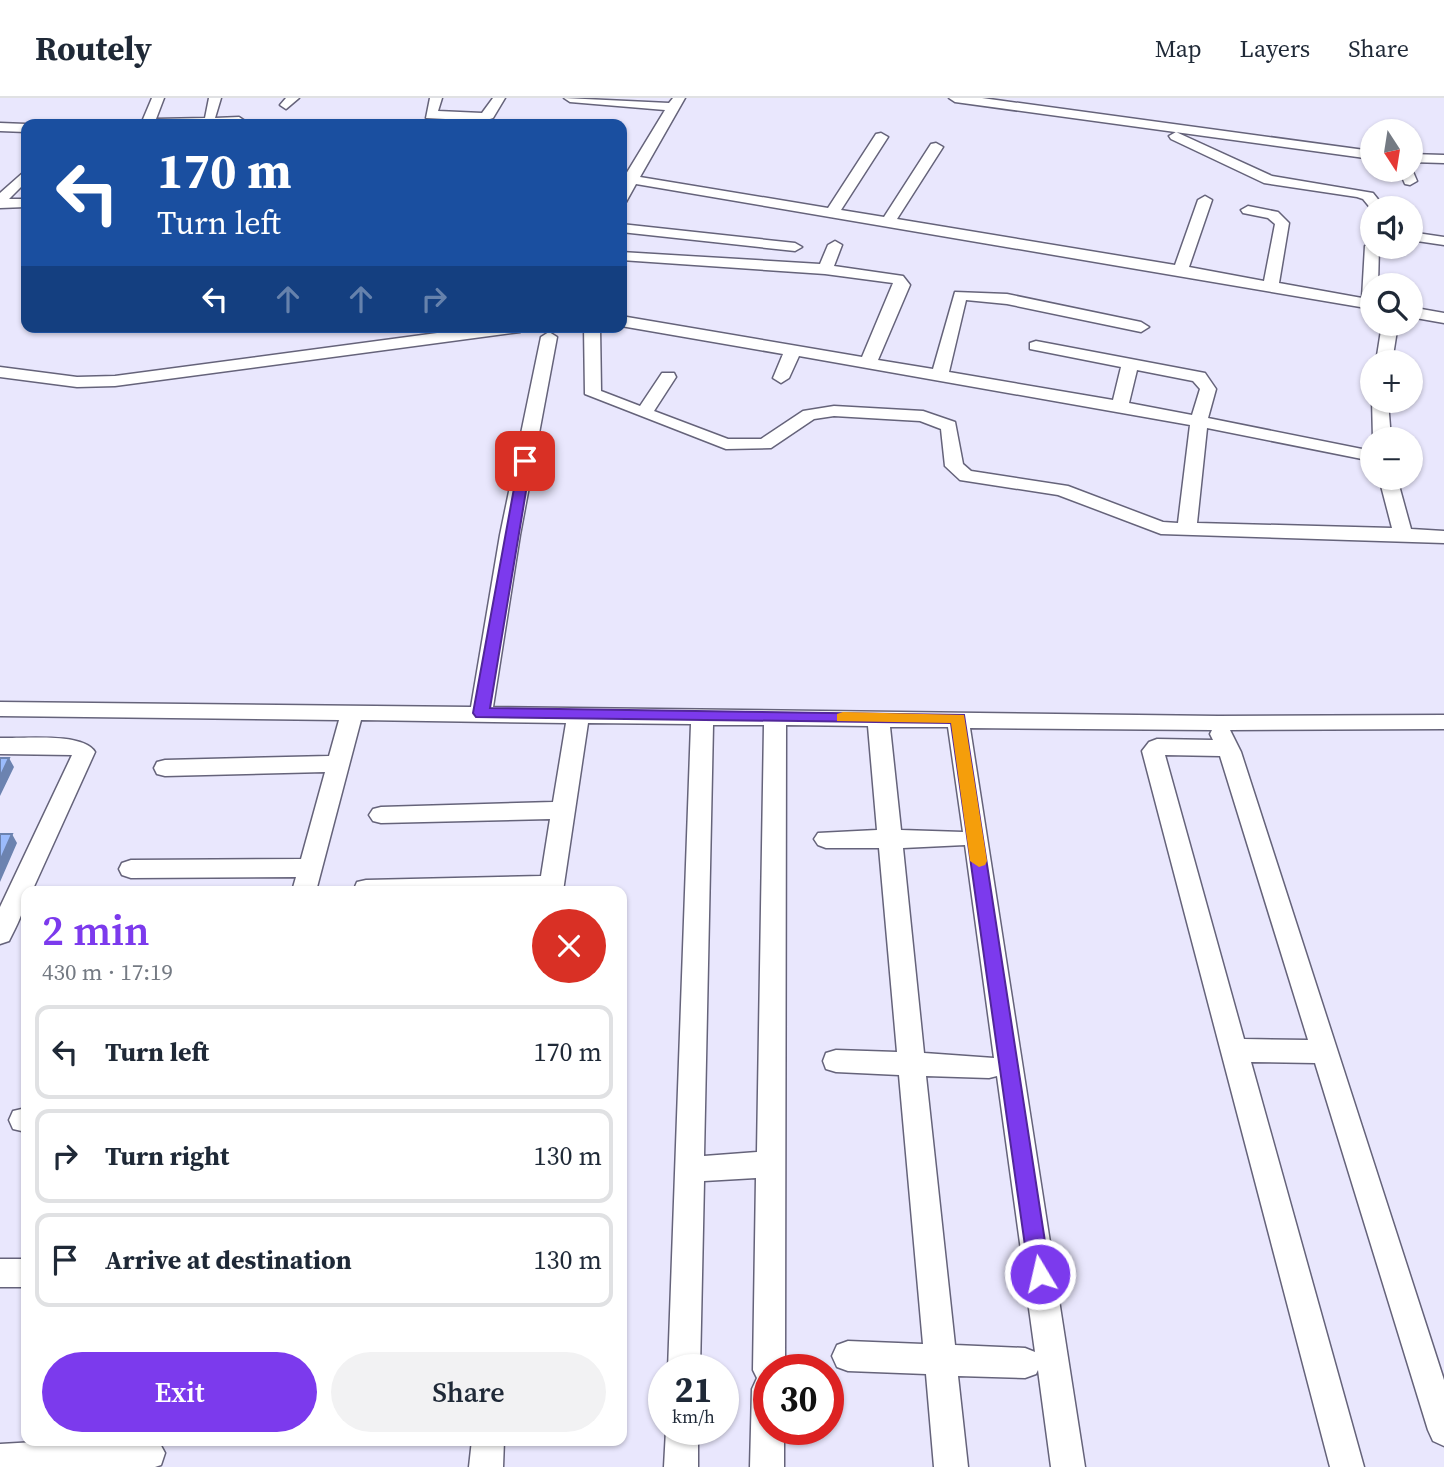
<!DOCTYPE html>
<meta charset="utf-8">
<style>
body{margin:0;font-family:"Source Serif 4",serif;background:#f2f2f3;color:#1f2937;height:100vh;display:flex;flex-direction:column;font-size:26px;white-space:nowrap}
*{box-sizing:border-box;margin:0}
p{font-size:23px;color:#747a83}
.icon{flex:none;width:38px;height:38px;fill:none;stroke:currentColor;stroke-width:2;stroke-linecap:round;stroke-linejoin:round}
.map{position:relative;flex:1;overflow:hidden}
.sheet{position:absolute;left:21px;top:788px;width:606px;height:560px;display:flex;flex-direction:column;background:#fff;border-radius:14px;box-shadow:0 2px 5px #0004}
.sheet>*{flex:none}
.guide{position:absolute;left:21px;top:21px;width:606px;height:214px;border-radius:14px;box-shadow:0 2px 5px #0004;background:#1a4fa0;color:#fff;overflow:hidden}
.needle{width:46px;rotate:168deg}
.buttons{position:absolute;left:1360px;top:21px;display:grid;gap:14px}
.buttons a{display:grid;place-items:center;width:63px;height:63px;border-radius:50%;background:#fff;box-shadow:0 2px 5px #0004;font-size:35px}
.speed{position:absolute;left:648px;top:1256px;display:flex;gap:14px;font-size:35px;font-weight:700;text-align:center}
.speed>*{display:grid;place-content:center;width:91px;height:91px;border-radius:50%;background:#fff;box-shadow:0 2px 5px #0004;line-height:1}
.speed small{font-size:18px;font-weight:400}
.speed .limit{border:10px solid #d22;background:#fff;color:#111}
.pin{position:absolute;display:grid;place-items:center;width:60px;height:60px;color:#fff;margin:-30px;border-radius:14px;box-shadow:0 4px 10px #0006}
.me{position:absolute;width:77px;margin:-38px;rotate:351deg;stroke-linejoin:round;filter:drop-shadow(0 0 5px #0008)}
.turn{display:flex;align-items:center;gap:24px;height:147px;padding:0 21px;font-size:32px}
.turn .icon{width:91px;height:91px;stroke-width:2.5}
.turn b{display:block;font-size:49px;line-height:60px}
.lanes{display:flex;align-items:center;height:66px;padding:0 21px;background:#0003;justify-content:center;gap:35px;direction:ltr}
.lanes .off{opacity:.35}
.round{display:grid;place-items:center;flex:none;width:74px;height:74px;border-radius:37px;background:#f2f2f3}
.headline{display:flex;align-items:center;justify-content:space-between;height:119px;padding:0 21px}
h1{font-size:42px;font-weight:600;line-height:52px;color:#7c3aed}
.cta{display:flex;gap:14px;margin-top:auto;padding:14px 21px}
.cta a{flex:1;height:80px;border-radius:42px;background:#7c3aed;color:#fff;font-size:28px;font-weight:600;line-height:80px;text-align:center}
.cta a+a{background:#f2f2f3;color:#1f2937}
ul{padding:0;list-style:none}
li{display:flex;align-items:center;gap:21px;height:94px;margin:0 14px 10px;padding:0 7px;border:4px solid #e0e1e3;border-radius:14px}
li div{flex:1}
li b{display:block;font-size:26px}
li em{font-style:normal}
header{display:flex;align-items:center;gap:42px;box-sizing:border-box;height:98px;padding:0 35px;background:#fff;border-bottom:2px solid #e0e1e3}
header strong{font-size:33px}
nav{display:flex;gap:38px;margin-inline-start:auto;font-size:24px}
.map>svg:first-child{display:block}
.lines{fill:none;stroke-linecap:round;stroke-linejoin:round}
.street-casing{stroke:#65637a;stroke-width:3}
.street{fill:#fff;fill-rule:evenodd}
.shaded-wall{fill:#6c83b0}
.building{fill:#9bbbfc;stroke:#6c83b0;stroke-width:2}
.route{fill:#7c3aed;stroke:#51269a;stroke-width:2}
.slow{fill:#f59e0b}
</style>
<header>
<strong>Routely</strong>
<nav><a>Map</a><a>Layers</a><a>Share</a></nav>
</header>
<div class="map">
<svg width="1444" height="1369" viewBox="0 0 1444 1369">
<rect width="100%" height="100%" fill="#e9e7fd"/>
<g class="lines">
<defs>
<path id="street" d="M152,0H164L156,21L205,20L209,0H221L215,20L239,19L245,23L241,26H141Z
M286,0H299L286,11L280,7Z
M430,0H442L438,13L482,15L493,0H505L493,20L484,23L426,20Z
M564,0L669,5L673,0H685L640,79L828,110L876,36L881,35L888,39L841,112L884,119L931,46L936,45L943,49L897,121L1175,167L1198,102L1205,98L1212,102L1189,169L1264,183L1275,126L1268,120L1243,115L1241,112L1248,108L1278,114L1289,125L1279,185L1362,200L1365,148L1372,144V149H1379L1378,187H1372V211L636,86L626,104L621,105L623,81L665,12L570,4Z
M949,0H982L1372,53V61L955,4Z
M0,25L26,26V34L0,33Z
M1176,34L1272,78L1373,95L1385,110L1372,112L1363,101L1357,99L1264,85L1171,41L1169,38Z
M1410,56L1444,57V65L1410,64Z
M1411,69L1417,83L1410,87L1405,86L1399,72H1410Z
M26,72V84L9,101H26V109L0,110V95Z
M621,126L795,145L802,149L795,153L621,134Z
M1410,134L1444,139V147L1410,142Z
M835,143L842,147L834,168L903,178L910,187L878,262L933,271L955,194L1007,196L1141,224L1149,229L1141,234L1007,206L966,202L949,274L1113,302L1121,269L1030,251V245L1036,243L1205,275L1216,291L1208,320L1372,353V363L1207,330L1197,425L1392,430L1379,380H1397L1411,431L1444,433V445L1161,436L1058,397L960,382L945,368L941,331L920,323L834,318L814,321L771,350L726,351L585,296L584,229H600L601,293L640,308L662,275H674L676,279L654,313L728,341H761L803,313L834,308L923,313L955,324L963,366L971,373L1068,388L1163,424L1178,425L1190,327L799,258L789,280L781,285L773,280L783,256L621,228V218L862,259L893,185L825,176L621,162V154L820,166L828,147ZM1137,272L1193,283L1200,291L1192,317L1129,305Z
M1410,209L1444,215V225L1410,219Z
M1382,226H1398L1392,264H1376Z
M482,229H528L520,234L115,288L77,289L0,279V269L77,279L115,278Z
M549,234L557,239L520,437L493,609L1218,618L1444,617V631L1230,632L1241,654L1444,1282V1348L1433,1343L1428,1332L1315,965L1251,964L1364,1369H1330L1142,653L1149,644L1157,641L1213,642L1210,636L1212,632L970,630L1085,1369H1051L1038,1272L1036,1276L1025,1280L958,1278L968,1369H934L926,1276L848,1273L837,1269L832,1258L837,1247L848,1243L923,1246L899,977L836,974L826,971L823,963L826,955L836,952L897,954L879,750H826L818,747L814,741L818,735L877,732L868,628L786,627L785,1272H768V1332H784V1369H750L752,1291L757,1280L753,1272L756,1080L704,1083L700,1272H668L691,626L588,625L563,793L354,791L357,784L366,782L541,778L550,721L381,725L373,723L369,717L373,711L381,709L553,704L566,625L361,622L316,793H292L296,779L131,780L122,777L119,771L122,765L131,762L301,761L325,674L165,678L157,676L154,670L157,664L165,662L329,658L339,622L0,618V604L471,609L500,437L541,239ZM713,627H764L757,1054L704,1058ZM890,629H948L963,734L901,732ZM1165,657L1220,658L1308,942L1244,941ZM965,747L994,960L924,955L903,750ZM926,978L989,980L997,978L1035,1254L1025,1250L955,1247Z
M1372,301L1388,303L1391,341H1373Z
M0,640C22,641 83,634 95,654L32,793H26C26,811 17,827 9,843L0,846V809L72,657L0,656Z
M26,1010V1034L13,1031L9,1022L13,1013Z
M0,1161H26V1189H0Z
M666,1332H698V1369H664Z
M70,1342H158L165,1355L161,1367L155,1369H0V1346Z
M472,1342H504L503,1369H469Z"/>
</defs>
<use href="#street" class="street-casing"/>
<use href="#street" class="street"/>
</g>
<path class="shaded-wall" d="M9,660L14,669L0,698V679Z
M12,736L17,745L0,784V763Z"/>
<path class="building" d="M0,660H9L0,679Z
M0,736H12L0,763Z"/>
<path class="route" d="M525,359L531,363L490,610L964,617L1050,1176L1047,1183L1040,1186L1032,1183L1029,1176L951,625L476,619L473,615L519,363Z"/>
<path class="slow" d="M843,614L964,617L987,763L985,767L979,769L970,763L951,625L837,623V616Z"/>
</svg>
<div class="buttons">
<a><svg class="needle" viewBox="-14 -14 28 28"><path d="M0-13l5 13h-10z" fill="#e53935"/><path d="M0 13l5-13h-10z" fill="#747a83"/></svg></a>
<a><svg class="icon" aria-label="sound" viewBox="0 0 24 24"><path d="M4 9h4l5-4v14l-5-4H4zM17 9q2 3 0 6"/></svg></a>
<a><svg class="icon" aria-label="search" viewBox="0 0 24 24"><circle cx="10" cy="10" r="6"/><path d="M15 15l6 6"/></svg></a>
<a>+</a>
<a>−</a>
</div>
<div class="speed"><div>21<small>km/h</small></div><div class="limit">30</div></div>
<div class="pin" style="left:525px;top:363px;background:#d93025"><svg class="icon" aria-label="arrive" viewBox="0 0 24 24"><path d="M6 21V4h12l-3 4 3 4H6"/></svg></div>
<svg class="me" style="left:1040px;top:1176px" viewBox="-20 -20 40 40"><circle r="17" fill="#7c3aed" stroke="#fff" stroke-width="3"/><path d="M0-11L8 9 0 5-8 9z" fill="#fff"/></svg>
<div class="guide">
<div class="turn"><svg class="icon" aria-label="left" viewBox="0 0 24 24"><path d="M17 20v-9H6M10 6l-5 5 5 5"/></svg><div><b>170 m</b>Turn left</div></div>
<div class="lanes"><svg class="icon" aria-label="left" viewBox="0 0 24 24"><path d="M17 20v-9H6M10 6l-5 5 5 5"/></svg><svg class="icon off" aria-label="ahead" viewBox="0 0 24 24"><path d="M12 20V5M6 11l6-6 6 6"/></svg><svg class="icon off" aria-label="ahead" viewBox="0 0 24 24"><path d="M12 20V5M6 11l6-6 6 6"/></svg><svg class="icon off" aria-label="right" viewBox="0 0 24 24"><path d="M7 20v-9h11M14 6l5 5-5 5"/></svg></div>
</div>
<section class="sheet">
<div class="headline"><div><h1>2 min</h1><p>430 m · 17:19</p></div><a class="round" style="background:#d93025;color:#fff"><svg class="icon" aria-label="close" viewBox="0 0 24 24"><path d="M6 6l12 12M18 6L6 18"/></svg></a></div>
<ul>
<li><svg class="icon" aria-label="left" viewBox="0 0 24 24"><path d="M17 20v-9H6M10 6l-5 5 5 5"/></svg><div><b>Turn left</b></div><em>170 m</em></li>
<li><svg class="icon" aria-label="right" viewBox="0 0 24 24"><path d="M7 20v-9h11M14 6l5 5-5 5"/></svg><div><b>Turn right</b></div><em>130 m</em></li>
<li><svg class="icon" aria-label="arrive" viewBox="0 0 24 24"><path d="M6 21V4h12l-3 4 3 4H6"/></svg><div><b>Arrive at destination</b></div><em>130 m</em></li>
</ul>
<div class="cta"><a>Exit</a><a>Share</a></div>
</section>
</div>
